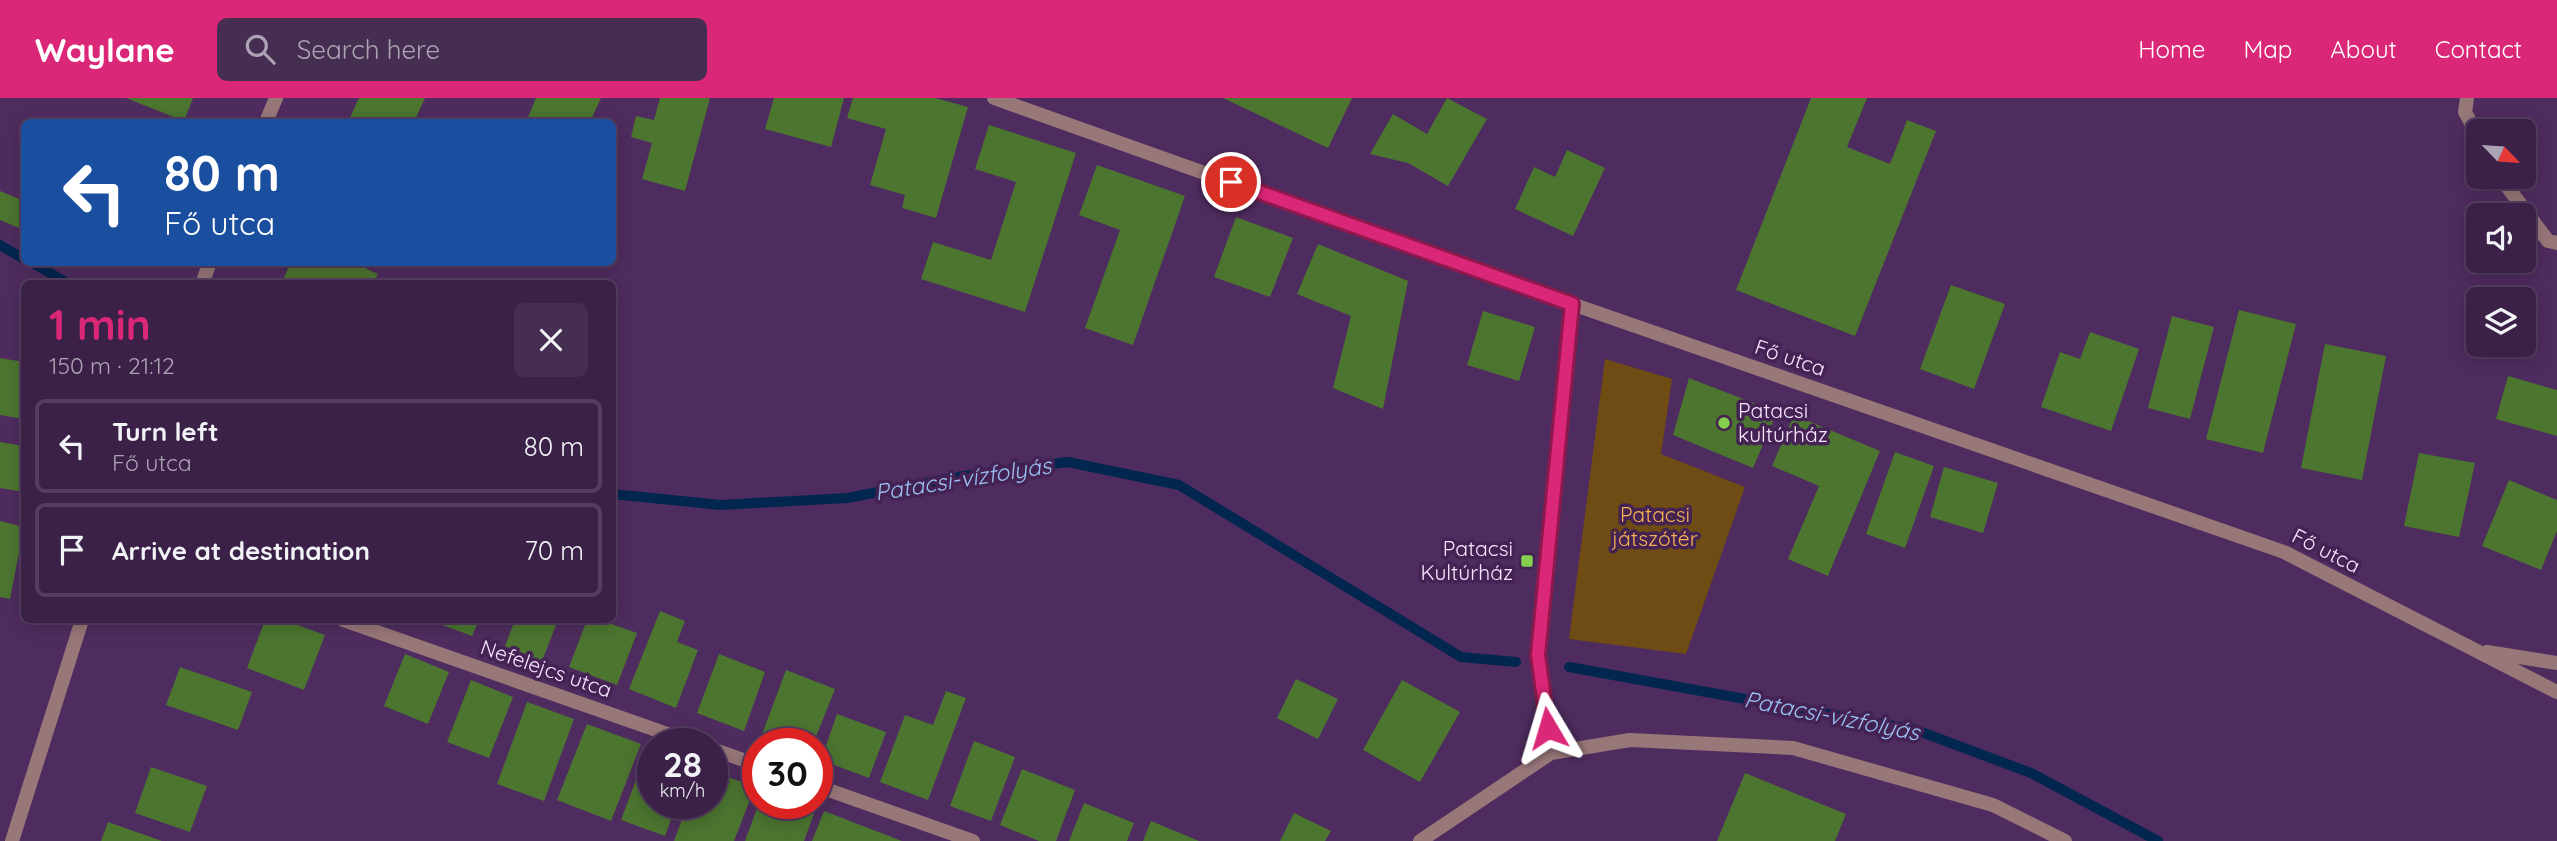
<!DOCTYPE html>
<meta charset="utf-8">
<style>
body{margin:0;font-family:Quicksand,sans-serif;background:#462e52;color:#f1f3f6;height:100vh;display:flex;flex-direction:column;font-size:26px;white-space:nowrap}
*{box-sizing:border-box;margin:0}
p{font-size:23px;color:#aca3b4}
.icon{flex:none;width:38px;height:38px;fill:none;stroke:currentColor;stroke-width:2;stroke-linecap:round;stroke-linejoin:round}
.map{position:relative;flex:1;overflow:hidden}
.panel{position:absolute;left:21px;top:182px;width:595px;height:343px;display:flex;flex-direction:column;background:#3b2147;border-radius:10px;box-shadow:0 4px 18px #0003,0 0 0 2px #543e60}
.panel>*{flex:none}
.banner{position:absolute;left:21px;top:21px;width:595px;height:147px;border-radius:10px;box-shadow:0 4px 18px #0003,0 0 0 2px #543e60;background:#1a4fa0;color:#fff;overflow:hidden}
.needle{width:46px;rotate:115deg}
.tools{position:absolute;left:2466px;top:21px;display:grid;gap:14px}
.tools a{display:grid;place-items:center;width:70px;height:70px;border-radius:10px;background:#3b2147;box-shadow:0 4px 18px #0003,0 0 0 2px #543e60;font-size:35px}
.speed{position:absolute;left:637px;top:630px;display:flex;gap:14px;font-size:35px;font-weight:700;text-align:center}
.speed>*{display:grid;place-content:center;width:91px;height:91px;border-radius:50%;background:#3b2147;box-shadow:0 4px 18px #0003,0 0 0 2px #543e60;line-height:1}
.speed small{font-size:18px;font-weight:400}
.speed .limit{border:10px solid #d22;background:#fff;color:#111}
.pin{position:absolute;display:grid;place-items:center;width:60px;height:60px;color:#fff;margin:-30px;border:4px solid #fff;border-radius:50%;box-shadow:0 2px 7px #0007}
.me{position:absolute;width:77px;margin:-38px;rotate:353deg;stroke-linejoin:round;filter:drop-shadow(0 0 5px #0008)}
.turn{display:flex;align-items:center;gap:24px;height:147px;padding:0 28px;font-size:32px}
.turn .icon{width:91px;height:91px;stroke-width:2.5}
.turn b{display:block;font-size:49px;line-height:60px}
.round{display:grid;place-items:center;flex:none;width:74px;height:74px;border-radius:10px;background:#462e52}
.head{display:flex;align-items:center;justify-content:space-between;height:119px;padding:0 28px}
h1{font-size:42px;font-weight:800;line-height:52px;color:#db2777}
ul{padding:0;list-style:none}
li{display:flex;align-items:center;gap:21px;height:94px;margin:0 14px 10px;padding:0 14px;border:4px solid #543e60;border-radius:10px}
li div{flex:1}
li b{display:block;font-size:26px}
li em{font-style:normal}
header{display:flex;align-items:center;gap:42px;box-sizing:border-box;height:98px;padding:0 35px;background:#db2777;color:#fff}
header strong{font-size:33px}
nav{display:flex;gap:38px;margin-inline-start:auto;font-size:24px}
.search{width:490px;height:63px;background:#462e52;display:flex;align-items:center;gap:18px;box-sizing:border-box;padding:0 24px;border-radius:10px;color:#aca3b4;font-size:26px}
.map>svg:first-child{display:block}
.green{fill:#6f4c14}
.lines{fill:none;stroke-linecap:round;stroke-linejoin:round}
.stream{stroke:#012650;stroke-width:10}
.building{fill:#4c7530}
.minor{stroke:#987779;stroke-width:14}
.tertiary{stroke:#987779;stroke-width:14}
.route-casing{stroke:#8e194d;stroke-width:18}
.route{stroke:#db2777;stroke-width:12}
.poi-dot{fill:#84d04e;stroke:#442253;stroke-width:2.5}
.labels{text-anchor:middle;stroke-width:7;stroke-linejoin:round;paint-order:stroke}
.street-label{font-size:21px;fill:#f7e6ff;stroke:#442253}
.poi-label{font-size:21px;fill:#f7e6ff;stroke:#442253;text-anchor:start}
.park-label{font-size:21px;fill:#f7b450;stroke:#442253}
.water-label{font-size:23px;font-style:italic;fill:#9ac1f3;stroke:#442253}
</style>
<header>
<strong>Waylane</strong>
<div class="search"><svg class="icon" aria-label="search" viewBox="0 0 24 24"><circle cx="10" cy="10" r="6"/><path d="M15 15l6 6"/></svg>Search here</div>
<nav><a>Home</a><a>Map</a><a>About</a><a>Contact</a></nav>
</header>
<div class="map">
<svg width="2557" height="743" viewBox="0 0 2557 743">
<rect width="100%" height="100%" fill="#4f2c5f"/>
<path class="green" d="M1605,261L1672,281L1661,356L1745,389L1686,556L1569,541Z"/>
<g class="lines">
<path class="stream" d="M0,147L24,161
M31,164L69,186
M612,396L721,407L847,400L963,378L1068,364L1179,387L1461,559L1516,564
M1569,569L1916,632L2031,675L2158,743"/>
</g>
<path class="building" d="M126,0H193L184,23Z
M359,0H425L414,24H348Z
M536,0H601L590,24H526Z
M660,0H710L685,93L642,81L652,45L631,39L636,18L654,22Z
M774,0H844L831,49L765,31Z
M853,0H935L968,9L936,120L902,110L905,97L870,87L886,31L847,20Z
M1223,0H1352L1328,50Z
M1447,0L1487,21L1448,88L1408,65L1370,56L1393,16L1427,36Z
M1811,0H1867L1847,49L1890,66L1907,22L1936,33L1855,238L1736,192Z
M989,27L1076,55L1025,214L921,181L933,144L991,162L1016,84L975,71Z
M1567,52L1605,70L1573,138L1515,111L1534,69L1555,79Z
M1097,67L1185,98L1133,247L1085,230L1120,132L1079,117Z
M0,93L24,103V132L0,122Z
M1236,119L1293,140L1270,199L1214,179Z
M1318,146L1408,183L1383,311L1333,290L1351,218L1297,196Z
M291,164H352L378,176L373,186H281Z
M1951,187L2005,206L1974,291L1920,271Z
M2239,212L2296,226L2263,355L2206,341Z
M1483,213L1535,229L1519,283L1467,267Z
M2172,218L2214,229L2190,321L2148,310Z
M2090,234L2139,251L2111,333L2041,309L2060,254L2080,261Z
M2325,246L2386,258L2362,382L2301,370Z
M0,260L24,264V321L0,317Z
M2508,278L2557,292V338L2496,321Z
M1689,280L1777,314L1753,370L1673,337Z
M1794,317L1880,353L1828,478L1788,461L1819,388L1772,368Z
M0,344L24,348V394L0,390Z
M1895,354L1934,368L1905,450L1866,436Z
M2419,355L2475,365L2459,439L2404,428Z
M1944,369L1998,385L1983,435L1930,419Z
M2509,382L2557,402V433L2541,472L2482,448Z
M0,423L24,429L10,501L0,499Z
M660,513L685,523L677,544L698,552L676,610L629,591Z
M265,522H284L325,537L304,592L247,570Z
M429,522H479L472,538Z
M515,522H558L542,563L505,548Z
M587,522H600L637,535L617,587L569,569Z
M405,556L449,574L428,626L384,608Z
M719,556L765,574L744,633L697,615Z
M180,569L252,594L238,632L166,607Z
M786,572L835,591L813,646H779L761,639Z
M1296,581L1338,601L1318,641L1277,620Z
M471,582L513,599L489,660L447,644Z
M1402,582L1460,614L1420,684L1363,652Z
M946,593L966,600L928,702L880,684L905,617L933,627Z
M527,604L574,621L544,703L497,686Z
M837,616L886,634L869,680L821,662Z
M587,626L641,646L611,723L557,702Z
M974,643L1015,659L991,723L950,708Z
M648,650L653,652V705H677L665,738L621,722Z
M151,669L207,688L190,734L135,715Z
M1022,671L1075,692L1056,743H1039L1000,727Z
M712,673L755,689L734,743H674L688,705H712Z
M1745,675L1846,716L1835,743H1717Z
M759,705H804L816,710L804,743H745Z
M1084,705L1134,725L1127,743H1069Z
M824,713L902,743H812Z
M1294,715L1331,733L1325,743H1280Z
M1151,723L1199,743H1143Z
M108,724L162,743H101Z"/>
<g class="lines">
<path class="minor" d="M994,0L1572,206L2284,454L2557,594
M2467,0L2465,14L2478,38
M2500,79L2548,143L2557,145
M343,522L696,646
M2487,554L2557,565
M712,651L758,667
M1551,655L1539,557L1572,206
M817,688L973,743
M1420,743L1551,655L1630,642L1793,650L1993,707L2065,743"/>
<path class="tertiary" d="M266,24L276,0
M202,186L210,164
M12,743L82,522"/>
</g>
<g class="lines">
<defs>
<path id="route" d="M1231,84L1572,206L1538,557L1548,630"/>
</defs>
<use href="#route" class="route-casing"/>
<use href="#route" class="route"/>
</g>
<g class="poi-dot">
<circle cx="1724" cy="325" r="7"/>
<rect x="1520" y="456" width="14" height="14" rx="3.5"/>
</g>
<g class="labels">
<g class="street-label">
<text transform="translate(1790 260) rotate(19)" y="7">Fő utca</text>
<text transform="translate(2326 453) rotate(27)" y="7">Fő utca</text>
<text transform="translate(546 571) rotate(19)" y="7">Nefelejcs utca</text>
</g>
<g class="poi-label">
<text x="1738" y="320">Patacsi<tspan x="1738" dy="24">kultúrház</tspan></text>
<text x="1513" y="458" text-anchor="end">Patacsi<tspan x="1513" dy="24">Kultúrház</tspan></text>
</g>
<g class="park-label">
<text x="1655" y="424">Patacsi<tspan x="1655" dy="24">játszótér</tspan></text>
</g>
<g class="water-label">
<text transform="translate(963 381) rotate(-9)" y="8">Patacsi-vízfolyás</text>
<text transform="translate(1832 618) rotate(11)" y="8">Patacsi-vízfolyás</text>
</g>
</g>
</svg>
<div class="tools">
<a><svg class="needle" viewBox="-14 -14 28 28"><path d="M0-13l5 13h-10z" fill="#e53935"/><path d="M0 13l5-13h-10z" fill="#aca3b4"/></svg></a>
<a><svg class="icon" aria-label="sound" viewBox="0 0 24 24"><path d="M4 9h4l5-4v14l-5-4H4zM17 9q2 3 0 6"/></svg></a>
<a><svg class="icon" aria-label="layers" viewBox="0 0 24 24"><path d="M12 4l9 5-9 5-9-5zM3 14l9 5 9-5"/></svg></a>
</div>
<div class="speed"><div>28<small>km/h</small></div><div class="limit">30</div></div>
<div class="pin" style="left:1231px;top:84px;background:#d93025"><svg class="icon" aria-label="arrive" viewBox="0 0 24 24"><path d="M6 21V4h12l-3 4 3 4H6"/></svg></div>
<svg class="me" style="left:1548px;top:630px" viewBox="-20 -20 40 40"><path d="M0-17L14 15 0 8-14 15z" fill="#db2777" stroke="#fff" stroke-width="4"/></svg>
<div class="banner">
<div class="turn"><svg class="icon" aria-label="left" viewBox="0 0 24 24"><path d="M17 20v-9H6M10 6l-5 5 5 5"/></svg><div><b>80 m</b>Fő utca</div></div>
</div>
<section class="panel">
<div class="head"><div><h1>1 min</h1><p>150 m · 21:12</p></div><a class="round"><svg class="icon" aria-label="close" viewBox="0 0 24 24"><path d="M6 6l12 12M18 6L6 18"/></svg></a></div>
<ul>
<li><svg class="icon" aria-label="left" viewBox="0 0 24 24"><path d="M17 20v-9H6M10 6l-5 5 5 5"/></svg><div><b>Turn left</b><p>Fő utca</p></div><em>80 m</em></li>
<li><svg class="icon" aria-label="arrive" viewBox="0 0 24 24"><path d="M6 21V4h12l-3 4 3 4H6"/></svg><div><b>Arrive at destination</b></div><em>70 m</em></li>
</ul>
</section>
</div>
